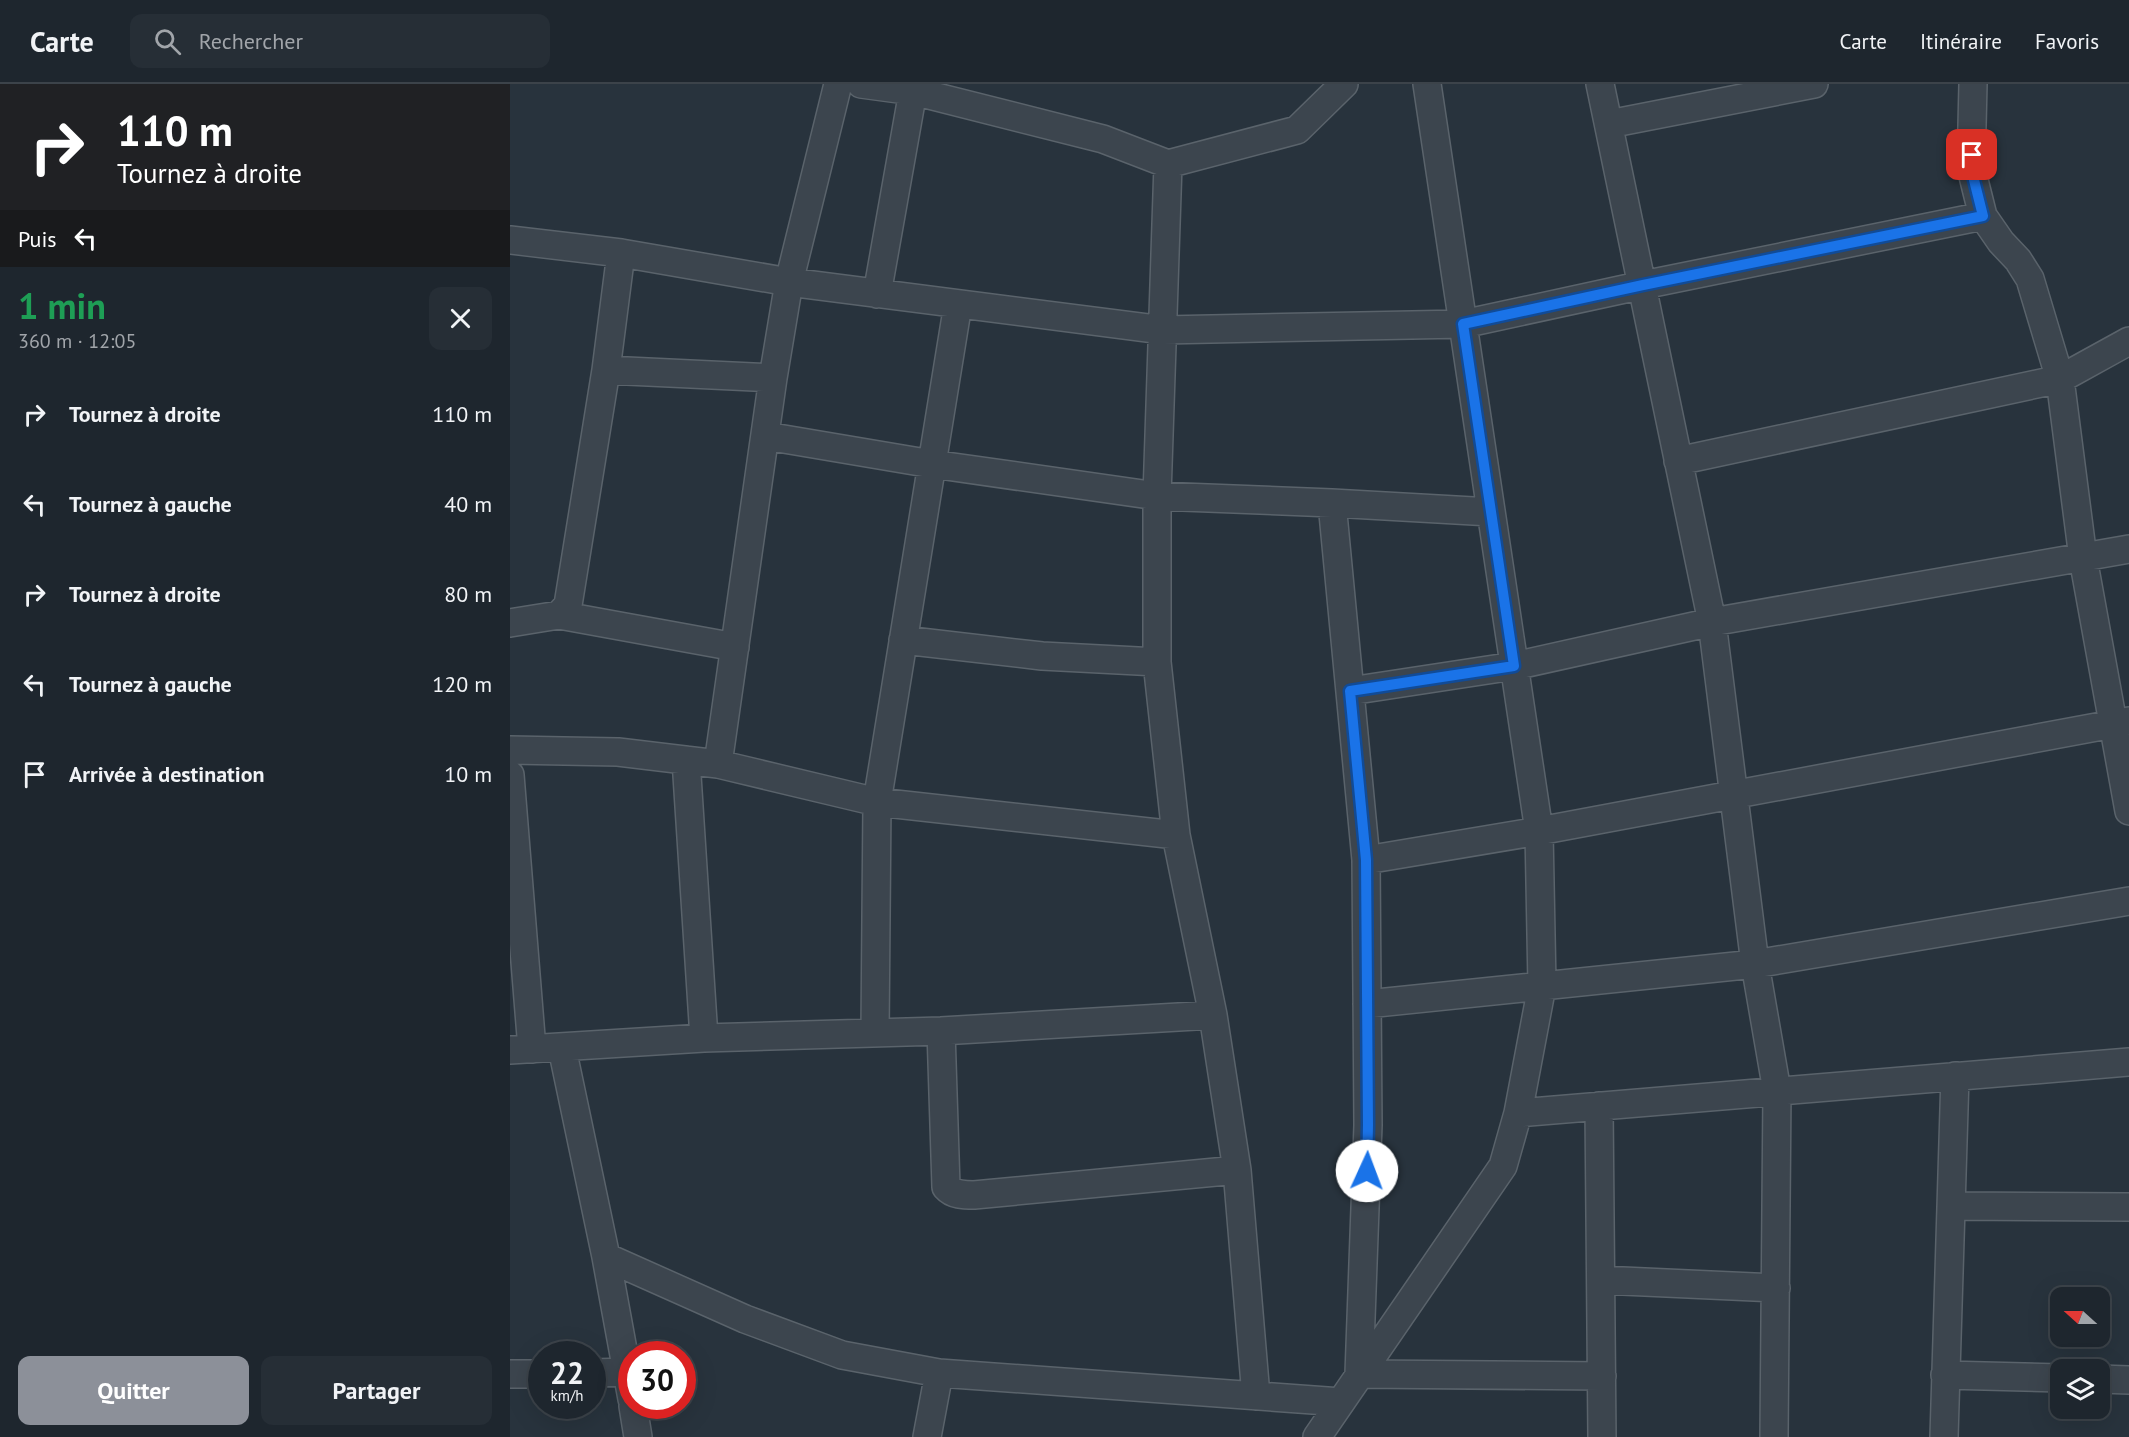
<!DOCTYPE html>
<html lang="fr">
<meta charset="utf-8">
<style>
body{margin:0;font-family:"PT Sans",sans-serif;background:#262e36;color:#f1f3f6;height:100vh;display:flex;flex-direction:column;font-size:22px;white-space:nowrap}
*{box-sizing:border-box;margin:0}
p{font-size:20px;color:#a1a5aa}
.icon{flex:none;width:33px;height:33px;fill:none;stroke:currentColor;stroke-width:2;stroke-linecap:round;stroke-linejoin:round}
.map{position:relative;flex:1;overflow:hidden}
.side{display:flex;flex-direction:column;background:#1e262e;width:510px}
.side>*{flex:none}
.guide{background:#202124;color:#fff;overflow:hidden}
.needle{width:39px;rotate:291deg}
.fabs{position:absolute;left:1540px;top:1203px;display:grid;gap:12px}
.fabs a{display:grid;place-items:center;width:60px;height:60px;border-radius:12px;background:#1e262e;box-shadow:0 6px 24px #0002,0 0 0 2px #3c434a;font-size:30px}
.speed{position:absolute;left:18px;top:1257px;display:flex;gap:12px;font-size:30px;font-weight:700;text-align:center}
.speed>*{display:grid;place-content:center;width:78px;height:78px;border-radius:50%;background:#1e262e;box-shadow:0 6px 24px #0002,0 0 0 2px #3c434a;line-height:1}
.speed small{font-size:15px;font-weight:400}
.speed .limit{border:9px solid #d22;background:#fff;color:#111}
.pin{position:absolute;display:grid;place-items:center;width:51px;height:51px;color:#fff;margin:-26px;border-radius:12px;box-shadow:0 3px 9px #0006}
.me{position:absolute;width:66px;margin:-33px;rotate:2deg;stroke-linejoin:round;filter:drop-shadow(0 0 4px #0008)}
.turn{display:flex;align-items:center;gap:21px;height:126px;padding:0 18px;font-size:27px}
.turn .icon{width:78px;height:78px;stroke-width:2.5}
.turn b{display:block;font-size:42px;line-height:51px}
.then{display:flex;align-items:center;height:57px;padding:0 18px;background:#0003;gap:12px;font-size:22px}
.round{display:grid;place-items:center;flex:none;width:63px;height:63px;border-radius:12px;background:#262e36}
.summary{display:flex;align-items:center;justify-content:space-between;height:102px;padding:0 18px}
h1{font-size:36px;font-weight:800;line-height:45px;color:#1e9e55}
.button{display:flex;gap:12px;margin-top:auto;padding:12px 18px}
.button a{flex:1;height:69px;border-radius:12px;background:#8c9099;color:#fff;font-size:24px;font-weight:800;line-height:69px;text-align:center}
.button a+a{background:#262e36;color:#f1f3f6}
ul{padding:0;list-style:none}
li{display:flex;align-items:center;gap:18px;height:90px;padding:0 18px}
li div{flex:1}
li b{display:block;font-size:22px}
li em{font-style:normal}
header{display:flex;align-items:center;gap:36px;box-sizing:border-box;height:84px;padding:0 30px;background:#1e262e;border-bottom:2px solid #3c434a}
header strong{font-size:28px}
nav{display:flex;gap:33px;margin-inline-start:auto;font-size:21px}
.search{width:420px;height:54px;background:#262e36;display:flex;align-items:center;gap:15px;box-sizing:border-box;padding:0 21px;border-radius:12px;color:#a1a5aa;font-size:22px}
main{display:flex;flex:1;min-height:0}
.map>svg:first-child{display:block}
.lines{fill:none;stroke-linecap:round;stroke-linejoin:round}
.street-casing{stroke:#5a636b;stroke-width:30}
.street{stroke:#3c454e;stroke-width:27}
.route-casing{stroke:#114b97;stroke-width:15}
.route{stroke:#1a73e8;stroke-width:10}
</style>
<header>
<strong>Carte</strong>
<div class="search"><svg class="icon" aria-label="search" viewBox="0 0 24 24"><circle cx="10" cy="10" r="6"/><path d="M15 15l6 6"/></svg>Rechercher</div>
<nav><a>Carte</a><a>Itinéraire</a><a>Favoris</a></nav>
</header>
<main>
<section class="side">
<div class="guide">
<div class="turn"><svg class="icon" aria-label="right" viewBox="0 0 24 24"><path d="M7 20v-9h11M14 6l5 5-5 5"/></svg><div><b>110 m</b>Tournez à droite</div></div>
<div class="then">Puis<svg class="icon" aria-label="left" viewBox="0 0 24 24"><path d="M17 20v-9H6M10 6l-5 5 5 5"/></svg></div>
</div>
<div class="summary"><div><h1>1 min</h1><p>360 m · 12:05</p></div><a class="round"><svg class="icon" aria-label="close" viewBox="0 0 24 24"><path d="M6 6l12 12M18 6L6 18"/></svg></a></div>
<ul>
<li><svg class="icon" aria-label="right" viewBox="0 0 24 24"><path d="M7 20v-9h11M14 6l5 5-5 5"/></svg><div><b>Tournez à droite</b></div><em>110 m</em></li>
<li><svg class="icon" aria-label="left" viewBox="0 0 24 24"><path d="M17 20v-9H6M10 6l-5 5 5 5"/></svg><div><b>Tournez à gauche</b></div><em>40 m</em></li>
<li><svg class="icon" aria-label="right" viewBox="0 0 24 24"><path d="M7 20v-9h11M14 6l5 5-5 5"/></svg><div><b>Tournez à droite</b></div><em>80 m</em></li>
<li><svg class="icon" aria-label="left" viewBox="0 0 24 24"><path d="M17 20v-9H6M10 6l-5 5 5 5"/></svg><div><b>Tournez à gauche</b></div><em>120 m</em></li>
<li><svg class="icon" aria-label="arrive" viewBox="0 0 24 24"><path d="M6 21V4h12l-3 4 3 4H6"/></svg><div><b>Arrivée à destination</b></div><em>10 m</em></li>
</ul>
<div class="button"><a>Quitter</a><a>Partager</a></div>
</section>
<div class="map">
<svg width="1619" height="1353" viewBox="0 0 1619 1353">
<rect width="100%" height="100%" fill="#28333d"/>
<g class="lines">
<defs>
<path id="street" d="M351,0L403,7L593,55L658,80L787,46L834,0
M1090,0L1202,538L1245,880L1267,1007L1264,1353
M1463,0L1461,84L1473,132L1491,158L1508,176L1520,195L1550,295L1573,474L1619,727
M1099,40L1304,0
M658,80L647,412V578L666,751L703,931L727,1086L746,1312
M0,156L111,169L279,198L653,246L953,240L1133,201L1473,132
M367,210L403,7
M96,286L263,294
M256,352L422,380L647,412L822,419L981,428
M1168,377L1550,295L1619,257
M822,419L856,776L858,1041L849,1290L1092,1292
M49,531L225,563
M0,539L49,531L58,521L96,286L111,169
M393,556L532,572L647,578
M840,607L1004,582L1202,538L1619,465
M0,666L108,668L208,680L367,718L666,751
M176,676L194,954
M208,680L263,294L279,198L328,0
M0,691L22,965
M856,776L1029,747L1619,637
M857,920L1245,880L1619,817
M431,947L436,1103C443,1111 454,1111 464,1111L727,1086
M365,948L367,718L448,220
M52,964L96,1173L122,1315
M0,966L194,954L431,947L703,931
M1089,1022L1092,1353
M1008,1029L1619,978
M1441,1122L1619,1123
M96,1173L235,1235L332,1271L429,1289L831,1318
M1091,1196L1266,1204
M82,1289L117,1288
M0,1290H32
M1435,1291L1551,1294
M1590,1295L1619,1296
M123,1322L128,1353
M417,1353L429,1289
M807,1353L993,1082L1008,1029L1032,902L1029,747L917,0
M1434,1353L1445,992"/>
</defs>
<use href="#street" class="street-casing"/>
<use href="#street" class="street"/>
</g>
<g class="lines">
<defs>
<path id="route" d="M857,1087L858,1041L856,776L840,607L1004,582L953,240L1133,201L1473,132L1461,84L1462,71"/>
</defs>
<use href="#route" class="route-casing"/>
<use href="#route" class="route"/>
</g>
</svg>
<div class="fabs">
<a><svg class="needle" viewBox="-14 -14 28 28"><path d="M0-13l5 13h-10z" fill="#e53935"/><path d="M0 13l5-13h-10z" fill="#a1a5aa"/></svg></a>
<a><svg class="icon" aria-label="layers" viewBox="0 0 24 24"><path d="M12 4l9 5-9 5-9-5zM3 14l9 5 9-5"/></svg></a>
</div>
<div class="speed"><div>22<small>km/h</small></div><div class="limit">30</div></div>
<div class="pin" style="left:1462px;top:71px;background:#d93025"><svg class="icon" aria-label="arrive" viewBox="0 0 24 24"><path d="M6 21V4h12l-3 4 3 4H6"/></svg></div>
<svg class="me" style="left:857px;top:1087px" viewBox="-20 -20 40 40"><circle r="19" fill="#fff"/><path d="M0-13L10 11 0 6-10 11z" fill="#1a73e8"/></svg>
</div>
</main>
